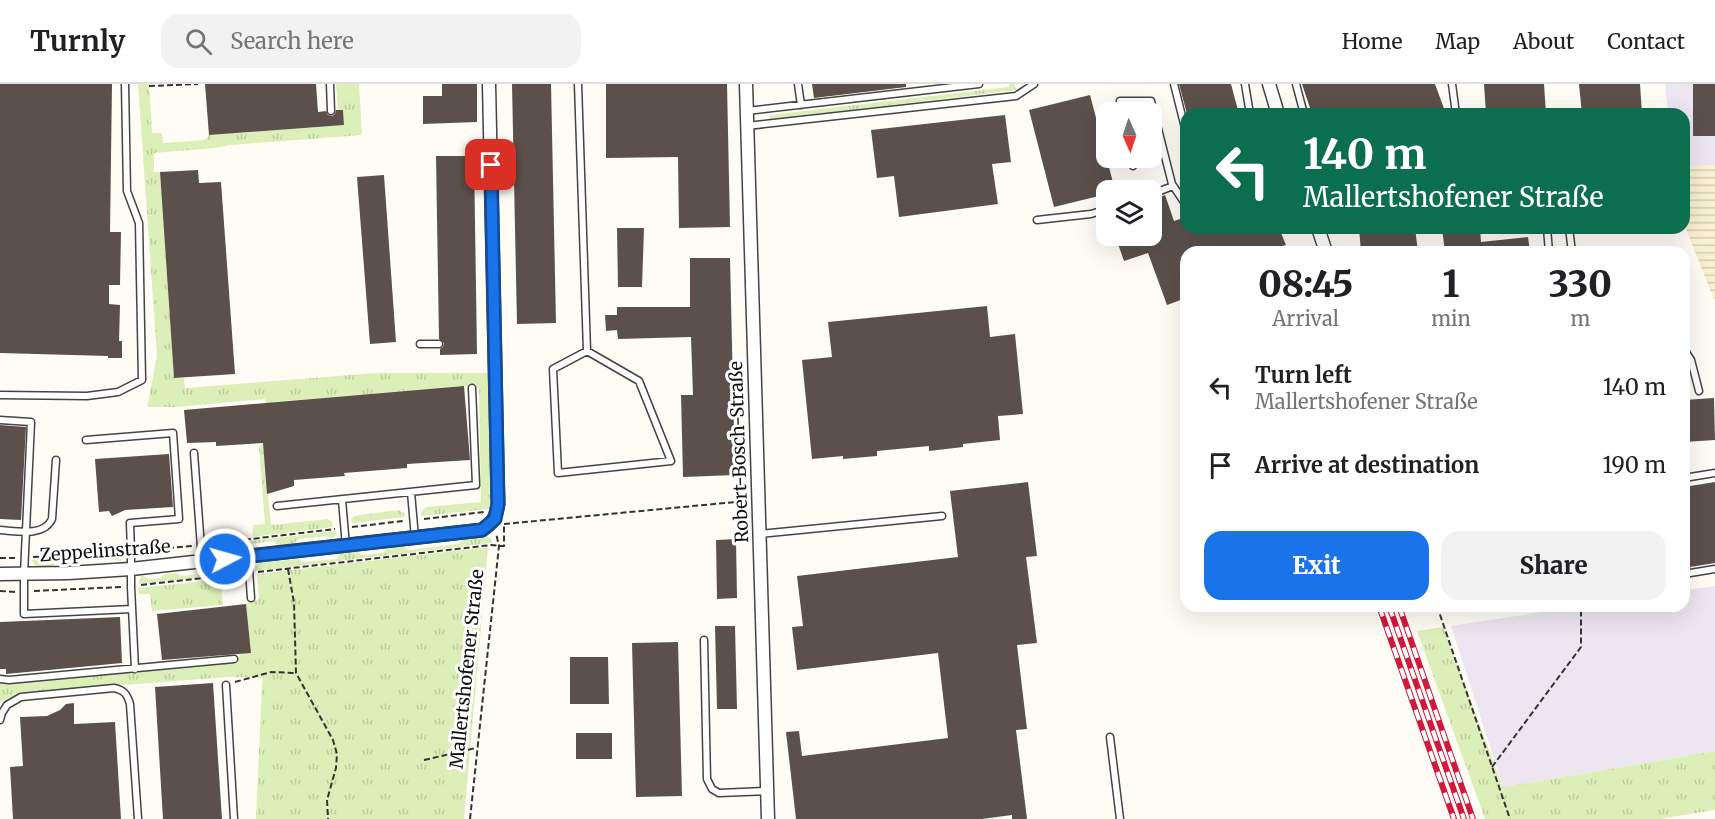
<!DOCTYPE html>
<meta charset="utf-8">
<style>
body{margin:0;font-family:Merriweather,serif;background:#f2f2f2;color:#202124;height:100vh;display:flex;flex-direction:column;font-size:22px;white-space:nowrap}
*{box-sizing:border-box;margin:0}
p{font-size:20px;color:#757577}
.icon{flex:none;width:33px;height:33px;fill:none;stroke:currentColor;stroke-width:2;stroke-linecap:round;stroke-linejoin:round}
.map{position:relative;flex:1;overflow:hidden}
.details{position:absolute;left:1180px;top:162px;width:510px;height:366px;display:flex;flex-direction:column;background:#fff;border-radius:18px;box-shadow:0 6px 24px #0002}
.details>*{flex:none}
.top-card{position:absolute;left:1180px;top:24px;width:510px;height:126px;border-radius:18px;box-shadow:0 6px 24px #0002;background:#0b6e4f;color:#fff;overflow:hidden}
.needle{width:39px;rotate:177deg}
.buttons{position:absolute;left:1096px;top:18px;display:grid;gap:12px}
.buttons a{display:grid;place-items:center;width:66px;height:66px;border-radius:12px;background:#fff;box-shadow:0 6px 24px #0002;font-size:30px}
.pin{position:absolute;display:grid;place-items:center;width:51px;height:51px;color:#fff;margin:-26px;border-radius:12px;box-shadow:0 3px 9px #0006}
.me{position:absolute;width:66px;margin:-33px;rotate:84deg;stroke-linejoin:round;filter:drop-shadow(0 0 4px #0008)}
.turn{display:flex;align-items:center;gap:21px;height:126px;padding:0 24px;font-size:27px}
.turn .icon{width:78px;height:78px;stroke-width:2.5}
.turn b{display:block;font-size:42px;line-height:51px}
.eta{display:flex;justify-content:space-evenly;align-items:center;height:102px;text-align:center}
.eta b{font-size:36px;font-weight:800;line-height:42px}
.button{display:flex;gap:12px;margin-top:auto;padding:12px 24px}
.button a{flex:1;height:69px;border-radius:18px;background:#1a73e8;color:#fff;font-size:24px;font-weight:800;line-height:69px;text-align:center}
.button a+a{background:#f2f2f2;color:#202124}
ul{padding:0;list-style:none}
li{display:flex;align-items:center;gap:18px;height:78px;padding:0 24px}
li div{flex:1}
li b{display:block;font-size:22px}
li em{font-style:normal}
header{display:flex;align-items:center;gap:36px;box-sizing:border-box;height:84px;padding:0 30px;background:#fff;border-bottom:2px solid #e0e0e0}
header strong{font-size:28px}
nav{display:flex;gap:33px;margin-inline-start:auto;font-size:21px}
.search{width:420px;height:54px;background:#f2f2f2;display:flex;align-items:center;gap:15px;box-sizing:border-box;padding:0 21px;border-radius:18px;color:#757577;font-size:22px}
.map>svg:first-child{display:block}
.industrial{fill:#ede5f0}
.farmland{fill:url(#farmland-rules)}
.grass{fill:url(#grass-tufts)}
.building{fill:#5b504c}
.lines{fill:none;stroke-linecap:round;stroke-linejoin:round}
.service-casing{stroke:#444;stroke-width:9}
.minor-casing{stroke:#444;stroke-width:15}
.path{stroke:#333;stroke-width:2;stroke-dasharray:6 3;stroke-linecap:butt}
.service{stroke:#fff;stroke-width:6}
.minor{stroke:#fff;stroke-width:12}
.rail-casing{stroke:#d0193d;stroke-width:6}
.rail{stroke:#fff;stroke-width:4;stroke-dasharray:11;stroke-linecap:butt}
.route-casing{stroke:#114b97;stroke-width:15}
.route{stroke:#1a73e8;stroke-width:10}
.labels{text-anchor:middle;stroke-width:6;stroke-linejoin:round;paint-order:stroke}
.street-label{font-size:18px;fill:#111;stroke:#fff}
</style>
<header>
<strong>Turnly</strong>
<div class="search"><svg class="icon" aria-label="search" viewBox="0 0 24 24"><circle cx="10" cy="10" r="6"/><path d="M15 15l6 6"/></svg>Search here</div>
<nav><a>Home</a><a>Map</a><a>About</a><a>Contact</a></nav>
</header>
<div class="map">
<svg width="1715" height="735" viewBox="0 0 1715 735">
<defs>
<pattern id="farmland-rules" width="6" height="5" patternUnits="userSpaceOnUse" patternTransform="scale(1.5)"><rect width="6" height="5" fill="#f9f0d1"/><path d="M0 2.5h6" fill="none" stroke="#d4cdb2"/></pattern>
<pattern id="grass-tufts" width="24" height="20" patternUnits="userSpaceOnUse" patternTransform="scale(1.5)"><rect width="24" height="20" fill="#ddefb9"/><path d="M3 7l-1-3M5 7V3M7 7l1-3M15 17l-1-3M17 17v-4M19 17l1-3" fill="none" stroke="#bdcc9e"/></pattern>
</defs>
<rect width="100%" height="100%" fill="#fffcf5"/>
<path class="industrial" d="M1665,0H1715V81L1685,83L1684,30H1668Z
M1715,502V667L1503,703L1451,542L1581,522H1684L1685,506Z"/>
<path class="farmland" d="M1715,81V218L1684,140L1685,83Z"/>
<path class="grass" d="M138,0H149L152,49H162L163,59L205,56L209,51L344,41L343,26H338L336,0H359L362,51L231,61L215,64L154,69V88H160L174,294H184L185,304L376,289H488L490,425L421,432V428L426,423L481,418L479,303L472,304L463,302L274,318L277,360L263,361L271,441L328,435L332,438L333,443L252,453L253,441L265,440L259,363L263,357L269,355L265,315L176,323H147L157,272Z
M1009,0H1015L1016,6L769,36L770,31L1009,3Z
M398,426L404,429L405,433L352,439L351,436L354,432Z
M336,447L337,450L334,453L330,454L327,452L299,455L294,459L278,462L274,457L220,464L217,468H212L208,462Z
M485,453L491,454L492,459L255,487L256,482L260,479L299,475L302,478L337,475L340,469L358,468L362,471L382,469L388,464L403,462L408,466L458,460L462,455Z
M488,463L464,735H256L262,599L263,594L228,593L21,609L1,618L0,620V598L16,599L235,578L241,570L251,568L246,520L259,515L257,490Z
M123,472V474L120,477L111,475L58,477L53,482H36L31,476Z
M239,481L244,485V489L138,500L141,492H144L148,495L161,494L164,490L176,489L181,492L212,489L217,483Z
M244,493V498L221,500L223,521L152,527L150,510H139L138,504Z
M1443,543L1503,703L1715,667V726L1660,735H1485L1417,547Z"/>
<path class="building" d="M0,0H112L110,148H121L120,201H109V220L120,221L119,257H122V274H108V272L0,269Z
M205,0H316L318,28L326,27L328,31L332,32L335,30L336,26H343L344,41L209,51Z
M442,0H477V38L423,40V12H442Z
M512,0H551L556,239L517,240Z
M606,0H727L730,143L679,144L678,73L606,74Z
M812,0H906V3L814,14Z
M1179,0H1231L1239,30H1187Z
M1302,0H1435L1446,30H1312Z
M1484,0H1544L1546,30H1486Z
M1579,0H1640L1642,30H1582Z
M1693,0H1715V52H1693Z
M1090,11L1115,106H1107V110L1054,123L1029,26Z
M1005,31L1011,78L992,80L998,120L899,133L894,92L877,94L871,46Z
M436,72H474L477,270L440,271V265L443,263L444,259L439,255Z
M198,86L199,99L221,98L235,290L174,294L160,88Z
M384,91L396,258L370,260L357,93Z
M1165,111L1174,137L1183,134L1188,147L1197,144H1279L1286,161L1282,162L1284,168H1186V214L1167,221L1148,169L1124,177L1117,157L1126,154V152H1152V116Z
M617,144H644L642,203H618Z
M1359,144H1415L1418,168H1361Z
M1442,144H1480L1481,158L1528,153L1530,168H1445Z
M690,174H730L735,391L683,393L681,311H693L691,253L618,255L617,246L606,247L605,231H617V223H690Z
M987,222L990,253L1015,250L1023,330L998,332L1000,356L963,360V363L929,367V362L877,367V372L843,375V372L812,375L802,276L832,273L828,238Z
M464,302L470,376L407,380V384L344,389L345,392L294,396V402L267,410L263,359L216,362V358L187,359L184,326Z
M1714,314L1715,356L1684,358V316Z
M0,341L26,343L21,436L0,435Z
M169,370L173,423L125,426L112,432L109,427L99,428L95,375Z
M1028,398L1037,472L1026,473L1037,559L1017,561L1027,645L1016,646L1027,735H1012V731L982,735H796L786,648L799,647L802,672L948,654L938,569L797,586L792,543L803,542L797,492L958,473L950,407Z
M1715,398V479L1684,484V403Z
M736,455L737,514L717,515L716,456Z
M246,520L251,569L162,576L157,530Z
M120,533L122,579L6,590V585H0V538Z
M715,542H735L737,625H717Z
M678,558L682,712L636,713L632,559Z
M570,573H608L609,620H570Z
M213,599L222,735H163L155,603Z
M74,619V640L115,638L121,735H13L10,683L23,682L20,633L47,632L60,626L66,620Z
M576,649H612V675H576Z"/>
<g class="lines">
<defs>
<path id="service" d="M330,0L331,27
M578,0L587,267
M798,0L801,21
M1174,0L1186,48
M1245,0L1250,30
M1296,0L1304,30
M1452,0L1456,30
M747,27L979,0
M1122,28L1120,17H1151L1172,100L1186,121
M747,42L1016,12L1034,0
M1131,74L1133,82
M1152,110L1173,102
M1037,136L1091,130L1107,125
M1547,144L1549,168
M1569,144L1572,168
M420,260H439
M1684,265L1691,276L1699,307
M587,267L639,297L671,377L558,389L553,285Z
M0,311L87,312L118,308L142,296L139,139L127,107L125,0
M0,336L31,338L24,490V530L132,525
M86,356L173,349L179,435L130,439L131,467V503L135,585
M194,369L202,477
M1684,394L1715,389
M411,408L415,454
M342,416L346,462
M277,422L476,401L472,304
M0,446C16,447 44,453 52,435L56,376
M760,450L942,432
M248,472L251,514
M1684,490L1715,485
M704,556L707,695L712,705L719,709L767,707
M0,595L9,596L234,575
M226,601L234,735
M0,636L2,629L7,621L21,613L114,604C124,606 127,610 130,620L138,735
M1110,653L1120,735"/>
<path id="minor" d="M746,0L768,735
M1269,0L1278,30
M1318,144L1326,168
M0,490L68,489L131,485L482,446C494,438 496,433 498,420L489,0"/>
</defs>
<use href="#service" class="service-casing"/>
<use href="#minor" class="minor-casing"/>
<path class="path" d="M149,2L198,0
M424,435L484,428
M504,440L746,417
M352,443L403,437
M209,460L335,445
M141,466L192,462
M33,473L123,468
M0,474H15
M288,485L294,519L296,589L333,656L337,670L336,684L327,716L328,735
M258,488L491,461L504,462V442
M141,501L240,490
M0,507L16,508
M34,507L121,503
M1437,522L1510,735
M235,598L271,588L296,589
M424,676L476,664
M1492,683L1581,563V522
M470,735L499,462L496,449"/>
<use href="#service" class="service"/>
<use href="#minor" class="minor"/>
<defs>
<path id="rail" d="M1379,522L1454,735
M1389,522L1464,735
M1399,522L1473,735"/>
</defs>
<use href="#rail" class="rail-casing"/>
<use href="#rail" class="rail"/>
</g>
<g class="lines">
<defs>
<path id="route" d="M225,475L482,446L495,435L498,420L491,81"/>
</defs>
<use href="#route" class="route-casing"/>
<use href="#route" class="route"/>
</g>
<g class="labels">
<g class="street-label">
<text transform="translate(739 368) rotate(-92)" y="6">Robert-Bosch-Straße</text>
<text transform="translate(105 467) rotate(-4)" y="6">Zeppelinstraße</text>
<text transform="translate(467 585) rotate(-84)" y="6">Mallertshofener Straße</text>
</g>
</g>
</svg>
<div class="buttons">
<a><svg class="needle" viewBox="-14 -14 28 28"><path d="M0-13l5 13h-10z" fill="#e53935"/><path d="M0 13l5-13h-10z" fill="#757577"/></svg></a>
<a><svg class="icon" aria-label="layers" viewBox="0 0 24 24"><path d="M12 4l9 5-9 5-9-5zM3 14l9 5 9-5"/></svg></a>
</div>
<div class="pin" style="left:491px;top:81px;background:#d93025"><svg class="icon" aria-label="arrive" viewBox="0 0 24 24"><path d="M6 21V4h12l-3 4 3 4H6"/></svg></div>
<svg class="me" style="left:225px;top:475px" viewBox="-20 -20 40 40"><circle r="17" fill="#1a73e8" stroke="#fff" stroke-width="3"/><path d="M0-11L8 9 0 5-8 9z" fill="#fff"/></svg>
<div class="top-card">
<div class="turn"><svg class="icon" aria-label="left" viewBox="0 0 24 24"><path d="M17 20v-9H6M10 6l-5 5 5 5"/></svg><div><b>140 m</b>Mallertshofener Straße</div></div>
</div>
<section class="details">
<div class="eta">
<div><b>08:45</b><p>Arrival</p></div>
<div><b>1</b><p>min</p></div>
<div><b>330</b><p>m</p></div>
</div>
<ul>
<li><svg class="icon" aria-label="left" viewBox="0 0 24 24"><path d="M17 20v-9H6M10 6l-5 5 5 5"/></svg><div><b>Turn left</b><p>Mallertshofener Straße</p></div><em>140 m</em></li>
<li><svg class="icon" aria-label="arrive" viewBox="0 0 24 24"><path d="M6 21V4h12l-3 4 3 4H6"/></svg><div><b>Arrive at destination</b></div><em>190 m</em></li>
</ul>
<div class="button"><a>Exit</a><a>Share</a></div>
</section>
</div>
